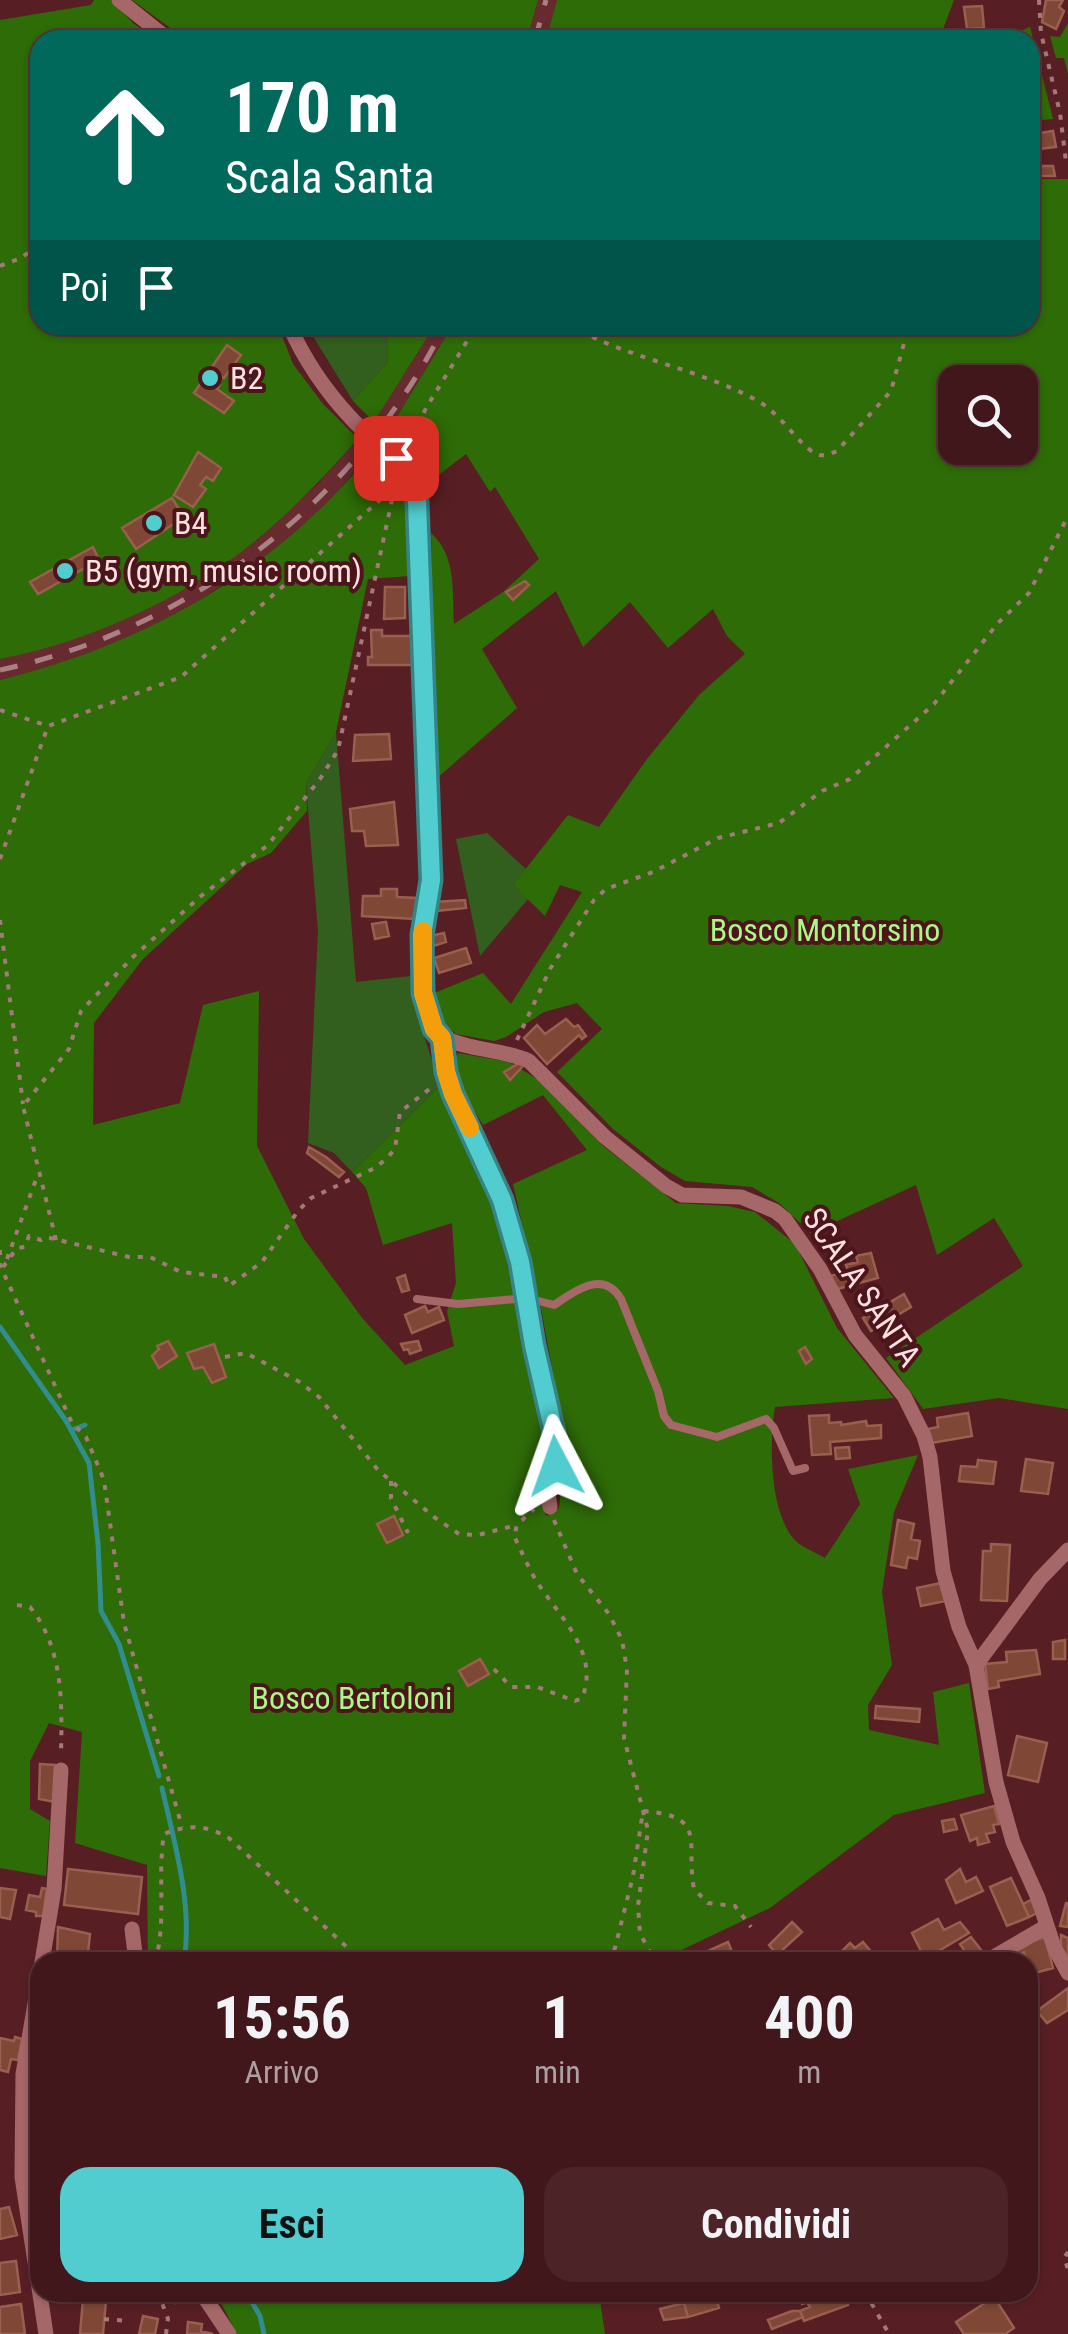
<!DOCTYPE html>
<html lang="it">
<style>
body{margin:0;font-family:"Roboto Condensed",sans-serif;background:#4c2428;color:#f1f3f6;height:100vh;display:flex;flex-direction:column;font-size:38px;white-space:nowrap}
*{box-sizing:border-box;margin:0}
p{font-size:32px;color:#ae9fa3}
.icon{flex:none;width:55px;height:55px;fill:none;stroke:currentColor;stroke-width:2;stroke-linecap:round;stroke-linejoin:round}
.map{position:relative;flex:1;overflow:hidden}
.side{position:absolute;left:30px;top:1952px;width:1008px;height:350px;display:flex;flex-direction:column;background:#41171b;border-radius:30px;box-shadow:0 2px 8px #0004,0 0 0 2px #5a363a}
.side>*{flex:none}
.banner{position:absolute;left:30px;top:30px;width:1010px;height:305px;border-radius:30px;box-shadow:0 2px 8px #0004,0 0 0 2px #5a363a;background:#00695c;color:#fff;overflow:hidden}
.buttons{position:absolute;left:938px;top:365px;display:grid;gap:20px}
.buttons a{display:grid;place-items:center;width:100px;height:100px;border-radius:20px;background:#41171b;box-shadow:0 2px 8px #0004,0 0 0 2px #5a363a;font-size:50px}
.pin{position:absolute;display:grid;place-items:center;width:85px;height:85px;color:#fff;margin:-42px;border-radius:20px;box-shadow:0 5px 15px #0006}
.me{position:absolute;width:110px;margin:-55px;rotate:356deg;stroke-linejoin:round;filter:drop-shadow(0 0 8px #0008)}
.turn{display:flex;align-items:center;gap:35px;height:210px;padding:0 30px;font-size:45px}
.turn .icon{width:130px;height:130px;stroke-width:2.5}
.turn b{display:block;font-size:70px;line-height:85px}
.then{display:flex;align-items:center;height:95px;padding:0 30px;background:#0003;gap:20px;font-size:38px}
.eta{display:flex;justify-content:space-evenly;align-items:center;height:170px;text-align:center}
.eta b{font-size:60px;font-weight:700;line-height:70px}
.button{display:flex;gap:20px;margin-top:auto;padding:20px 30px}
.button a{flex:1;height:115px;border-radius:30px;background:#52cdcf;color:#111;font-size:40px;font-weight:700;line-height:115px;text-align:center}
.button a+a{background:#4c2428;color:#f1f3f6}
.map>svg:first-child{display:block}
.built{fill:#672a2f}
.green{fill:#325e1e}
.forest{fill:#2e6c07;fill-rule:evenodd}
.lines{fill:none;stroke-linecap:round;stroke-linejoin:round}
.stream{stroke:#328d8f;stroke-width:5}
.building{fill:#7f4736;stroke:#9a5f4e;stroke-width:2.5}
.path{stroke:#a5797b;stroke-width:4;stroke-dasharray:5 8;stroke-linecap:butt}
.service{stroke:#a66769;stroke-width:8}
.minor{stroke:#a66769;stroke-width:15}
.rail{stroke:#ab8083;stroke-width:5;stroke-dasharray:18 18;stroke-linecap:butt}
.route-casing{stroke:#358587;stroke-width:25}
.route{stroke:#52cdcf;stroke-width:18}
.slow{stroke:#f59e0b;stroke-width:18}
.poi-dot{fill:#52cdcf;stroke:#4b151b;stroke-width:4}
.labels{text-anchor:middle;stroke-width:8;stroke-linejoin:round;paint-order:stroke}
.poi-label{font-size:32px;fill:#ffe1e1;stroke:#4b151b;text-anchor:start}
.park-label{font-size:32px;fill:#a7fa86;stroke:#4b151b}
.street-label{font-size:32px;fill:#ffe1e1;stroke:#4b151b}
</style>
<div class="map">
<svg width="1068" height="2334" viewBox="0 0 1068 2334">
<rect width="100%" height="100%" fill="#571f24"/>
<path class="built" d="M538,0H557L546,40H527Z
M435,325H453L387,433L323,509L270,553L180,613L127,639L50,668L0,680V659L65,641L119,622L175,593L248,546L316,486L374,422Z"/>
<path class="green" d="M306,325H399L387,335L388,362L353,401Z
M336,732L356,982L411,976L418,1017L440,1086L352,1172L334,1153L308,1143L318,931L306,784Z
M487,833L526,869L513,885L528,899L480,956L456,839Z"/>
<path class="forest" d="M94,0H111L134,24L158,40H40V325H278L293,364L323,404L358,439C324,477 289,514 249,546C178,601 88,642 0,659V20L91,5Z
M132,0H538L527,40H187Z
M557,0H954L939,40H546Z
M1068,23V74L1064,58H1056L1050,36L1060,37Z
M1030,27L1053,119L1030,121V40H1009V36Z
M1030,179H1068V1409L999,1398L923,1409L886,1358L1023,1266L994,1218L937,1255L916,1185L811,1233L779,1203L752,1187L685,1181L661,1167L613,1129L557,1072L602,1029L577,1003L544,1012L506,1037L494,1041L456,1034L443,1021L432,994L483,973L511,1004L582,892L560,885L545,916L513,885L568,815L599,827L647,759L699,695L745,654L727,636L713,609L668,648L630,602L583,647L556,591L482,649L517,708L436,779L431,533C457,556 452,593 454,624L503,592L539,559L495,487L490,492L466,454L427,484L411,452L387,433L453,325H1030ZM955,382H1020V448H955Z
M399,325H435L374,422L353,401L388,362L387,335Z
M373,451C422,489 410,520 410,576L368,579L336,732L306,784L307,811L271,853L247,864L143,959L94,1023L93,1125L180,1103L203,1005L259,991L257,1146L304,1239L363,1319L405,1365L454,1346L447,1311L456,1283L452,1223L383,1245L366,1188L352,1172L440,1086L494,1201L547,1445L541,1501L546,1516L559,1508L566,1442L540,1303L513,1184L587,1150L543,1095L483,1125L462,1090L453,1065L458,1053L509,1062L542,1082L602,1145L676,1203L728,1206L755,1212L795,1244L837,1328L894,1398L775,1407C769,1441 769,1519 798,1543C806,1549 817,1553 825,1558L860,1504L848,1469L918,1455L894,1512L882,1592L892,1665L868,1705L869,1730L939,1745L933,1692L969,1683L985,1793L894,1815L770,1908L673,1954L676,1962H148L147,1865L75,1843L82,1732L49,1723L30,1761V1809L50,1821L46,1876L0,1868V680C145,645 279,569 373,451Z
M216,2293H599L605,2334H237Z"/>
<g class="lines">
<path class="stream" d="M0,1327L66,1421L89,1463L98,1543L101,1611L119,1644L159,1776
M72,1430L85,1425
M162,1788C175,1845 193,1905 184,1962
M246,2292L260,2316L264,2334"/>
</g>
<path class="building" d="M1063,0L1059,7L1064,11L1056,29L1042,22L1046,0Z
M982,6L984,28L967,29L964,7Z
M999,31L1000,40H973L981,39V34Z
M1038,125L1040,133L1053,131L1056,147L1030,150V126Z
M1039,166H1053L1055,176H1040Z
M227,345L241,355L224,378L219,375L216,379L220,384L217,389L234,401L224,413L194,393Z
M198,452L221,468L213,481L206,477L200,485L206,489L193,507L174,495Z
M172,498L184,517L136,549L122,528Z
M93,547L99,560L38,594L30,582Z
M525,581L529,585L513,600L506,592Z
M385,587H405V618L384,619Z
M371,630H382V636H413V665H368V657H372Z
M389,734L391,759L353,761L355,735Z
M394,802L398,845L366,846L364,831H352L350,809Z
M381,889H397V897L417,898L415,919L362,916L363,896H381Z
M465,900L466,908L435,911V902Z
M386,922L389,936L375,939L372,924Z
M444,933L446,942L430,947V936Z
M466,948L471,963L439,973L434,958Z
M566,1019L574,1027L578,1025L586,1036L582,1039L579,1035L547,1064L524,1038L537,1025L545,1034Z
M519,1063L523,1066L510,1080L504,1072Z
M309,1147L326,1157L344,1172L339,1177L307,1153Z
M871,1253L878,1278L834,1290L830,1276L848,1271L846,1265L858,1262L856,1256Z
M405,1275L409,1290L402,1292L397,1278Z
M904,1294L911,1307L871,1331L863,1318Z
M425,1306L428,1312L439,1307L444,1320L412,1333L405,1315Z
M168,1341L177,1356L159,1368L152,1356L159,1349L157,1346Z
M418,1341L421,1350L410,1354L408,1349L404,1350L401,1344Z
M214,1344L226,1377L212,1383L203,1367L194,1369L187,1353Z
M805,1347L812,1359L806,1364L799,1351Z
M968,1413L972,1436L931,1443L928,1429L938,1427L937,1418Z
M829,1415V1423L841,1422V1425L866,1421L867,1426L881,1425V1438L830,1442L831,1454L812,1455L809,1416Z
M849,1447L850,1458L836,1459L835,1448Z
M1026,1459L1053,1463L1048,1494L1021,1491Z
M978,1460L996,1462L993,1484L959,1481L961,1466L977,1467Z
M394,1516L403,1535L387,1543L377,1524Z
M898,1520L914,1524L911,1539L920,1541L917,1559L908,1557L906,1568L891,1565Z
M991,1544L1010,1545L1007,1601L981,1600L983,1551H991Z
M941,1583L945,1601L921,1606L917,1588Z
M1065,1640V1659H1053V1642Z
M1036,1650L1040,1674L998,1681L999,1687L988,1689L985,1664L1007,1662L1006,1652Z
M480,1659L489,1674L468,1686L459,1671Z
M876,1706L920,1709L919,1722L875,1718Z
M1017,1736L1047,1743L1038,1782L1008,1775Z
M40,1764L55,1765V1802L39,1799Z
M994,1806L999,1824L993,1825L995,1832L986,1834L989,1842L978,1845L977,1838L970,1841L961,1815Z
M954,1819L957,1829L944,1832L942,1821Z
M68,1869L142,1877L138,1914L64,1905Z
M960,1869L966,1882L976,1877L983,1891L956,1903L946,1880Z
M1011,1878L1029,1917L1007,1926L990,1887Z
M0,1888L16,1890L10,1919L0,1917Z
M42,1888L47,1889L43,1916H36V1912L26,1910L29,1895L40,1897Z
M1031,1900L1037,1913L1029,1917L1023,1904Z
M1066,1903H1068V1927L1060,1926Z
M938,1919L944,1930L960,1922L969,1933L925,1959L912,1933Z
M792,1922L802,1932L777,1955L769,1945Z
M58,1927L90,1934L87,1962L57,1961Z
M1061,1935L1068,1938V1958L1061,1947Z
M971,1937L984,1954L970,1959L960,1944Z
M1045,1937L1053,1968L1031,1974L1024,1952L1017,1956L1014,1948Z
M728,1942L736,1961L692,1962L690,1959Z
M863,1942L878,1960L841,1962L847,1956L842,1951L850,1943L855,1948Z
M1068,1988V2010L1047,2023L1037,2011Z
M15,2037L22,2039L18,2060L11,2059L8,2072L0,2070V2038L14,2041Z
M30,2074L40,2075V2085L29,2084Z
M9,2207L17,2235L0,2239V2209Z
M16,2261L20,2292L0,2295V2263Z
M174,2292H189L191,2301L175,2303Z
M801,2292H809L812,2301L802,2304L799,2297Z
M838,2292H844L848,2305L804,2321L800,2311L810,2307L808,2304Z
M715,2294L719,2308L688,2317L684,2303Z
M994,2297L1014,2328L1005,2334H964L956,2322Z
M83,2299L106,2301L103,2334H80Z
M684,2303L688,2317L664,2320L660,2309Z
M21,2304L25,2334H0V2307Z
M792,2311H800L803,2317L772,2329L768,2320Z
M143,2316L158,2319L155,2334H139Z
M188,2322L202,2324L201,2331L213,2334H187Z"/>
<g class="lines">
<path class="path" d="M1039,0L1041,33L1060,113L1066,162
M0,266L21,258L40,244
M569,325C628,359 698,368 758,401C780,413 800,446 815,453C823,458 830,454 837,451L891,391L909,325
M407,448L426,408L477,325
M0,710L48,726L181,677L391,490
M0,859L48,726
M0,920L23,1104
M517,1040L550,969L594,900L606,889L653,872L718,838L779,823L822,791L850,779L934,704L998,623L1029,593L1068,516
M56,1240L23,1106L69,1049L81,1011L133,957L201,896L268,845L320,779L338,750L395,486
M0,1250V1265L72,1423L86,1437L104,1480L124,1623L182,1827
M7,1259L38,1174
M3,1267L17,1248L25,1247L29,1236L41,1240L46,1237L129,1257H150L181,1272L225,1277L229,1286L262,1262L298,1211L311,1198L375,1168L386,1159L395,1149L400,1112L432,1087
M225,1357L246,1353L298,1381L319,1397L378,1470L434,1517L459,1534L478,1535L517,1525
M391,1481V1498L408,1533
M554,1520L577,1574L609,1614L622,1640L627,1669L624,1738L648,1830L638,1906L640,1933L655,1962
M17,1605L30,1607C64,1649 62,1704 61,1755
M494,1669L511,1687H537L575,1701L582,1698C600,1654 561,1618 539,1585C529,1570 522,1552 514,1536L517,1525L534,1509
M155,1962C167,1922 157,1876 164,1834C189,1824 206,1825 229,1838L363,1962
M608,1962L615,1948L633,1876L643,1811C709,1816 685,1842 694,1889L708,1903L735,1906L751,1927
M1068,2252L1064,2258L1068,2269
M158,2292L168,2319L166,2334
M865,2292L889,2334
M104,2319L129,2321"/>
<path class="service" d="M417,1299L458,1304L527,1298L554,1305C575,1291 603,1269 621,1299L658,1391L664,1416L671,1425L717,1437L766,1419L774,1428L793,1471L805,1468"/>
<path class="minor" d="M119,0L169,40
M289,325C304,359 325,390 350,417C380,451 406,453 417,502L431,879C426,913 407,1021 445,1038C471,1051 502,1049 529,1061L605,1137L666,1186L682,1195L741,1197L775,1211L785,1219L820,1269L855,1335L904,1396L924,1436L930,1457L943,1571L959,1627L976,1665L996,1782L1013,1842L1038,1898L1054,1947L1068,1973
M442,1038L446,1072L453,1094L502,1200L520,1262L534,1345L555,1437L556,1466L548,1494L550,1507
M976,1665L1040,1579L1068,1550
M132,1929L136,1962
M42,1962L54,1889L61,1770
M985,1962L1047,1926
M40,1974L23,2074L22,2177L46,2334
M201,2292L229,2334"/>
<path class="rail" d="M535,40L546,0
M0,670C192,629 357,500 445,325"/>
</g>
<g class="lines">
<defs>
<path id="route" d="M396,458L413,483L417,502L431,880L422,935L423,993L434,1029L442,1038L446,1072L453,1094L502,1200L520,1262L534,1345L555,1437L556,1466"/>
</defs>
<use href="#route" class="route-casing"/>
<use href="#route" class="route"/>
<path class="slow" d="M423,931V993L434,1029L442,1038L446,1072L453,1094L470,1128"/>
</g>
<g class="poi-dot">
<circle cx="210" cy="378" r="10"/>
<circle cx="154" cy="523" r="10"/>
<circle cx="65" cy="571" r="10"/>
</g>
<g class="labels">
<g class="poi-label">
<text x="230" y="389">B2</text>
<text x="174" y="534">B4</text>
<text x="85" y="582">B5 (gym, music room)</text>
</g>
<g class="park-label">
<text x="825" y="941">Bosco Montorsino</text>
<text x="352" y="1709">Bosco Bertoloni</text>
</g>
<g class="street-label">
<text transform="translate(862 1287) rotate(56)" y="11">SCALA SANTA</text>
</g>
</g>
</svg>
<div class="buttons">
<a><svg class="icon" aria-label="search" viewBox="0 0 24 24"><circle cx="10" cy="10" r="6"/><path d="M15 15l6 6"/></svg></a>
</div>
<div class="pin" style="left:396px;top:458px;background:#d93025"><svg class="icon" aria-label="arrive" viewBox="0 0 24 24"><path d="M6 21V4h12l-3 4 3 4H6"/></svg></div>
<svg class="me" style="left:556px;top:1466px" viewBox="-20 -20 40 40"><path d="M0-17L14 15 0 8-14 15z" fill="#52cdcf" stroke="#fff" stroke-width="4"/></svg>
<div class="banner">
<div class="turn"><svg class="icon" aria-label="ahead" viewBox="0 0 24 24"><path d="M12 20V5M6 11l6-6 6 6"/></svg><div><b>170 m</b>Scala Santa</div></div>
<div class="then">Poi<svg class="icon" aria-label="arrive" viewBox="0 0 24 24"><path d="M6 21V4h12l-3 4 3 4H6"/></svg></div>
</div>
<section class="side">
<div class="eta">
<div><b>15:56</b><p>Arrivo</p></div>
<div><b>1</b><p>min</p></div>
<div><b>400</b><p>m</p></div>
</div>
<div class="button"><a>Esci</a><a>Condividi</a></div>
</section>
</div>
